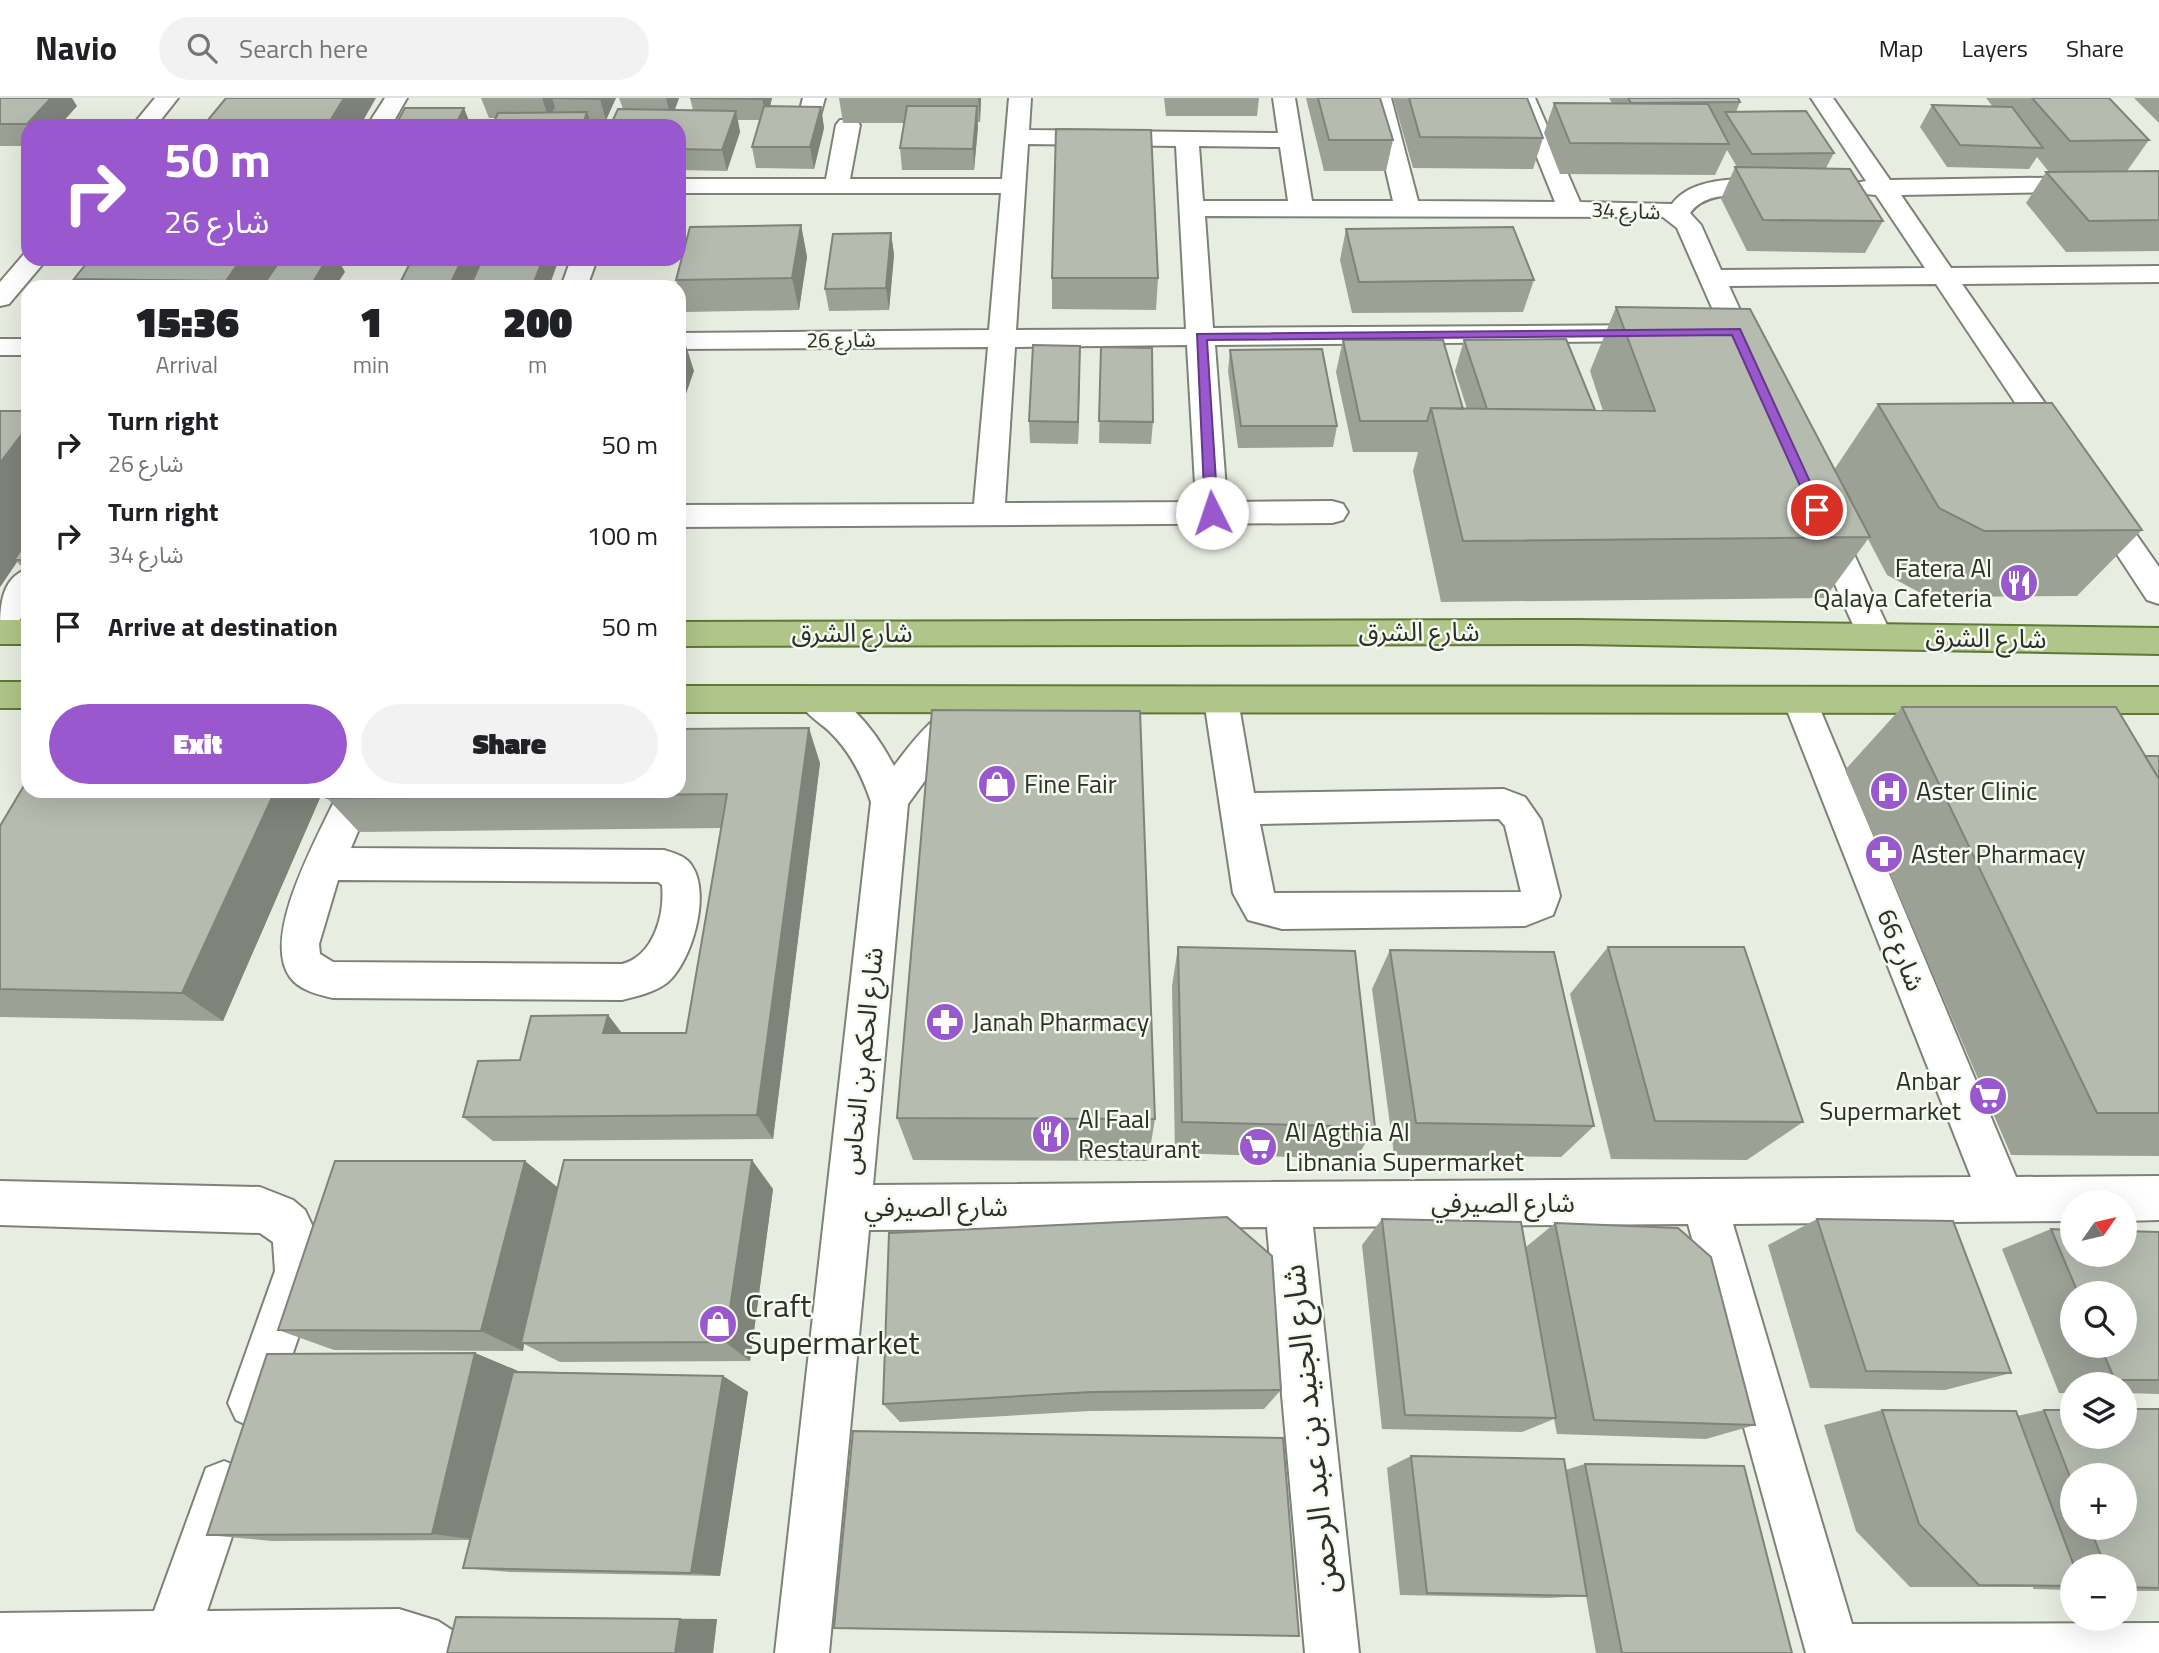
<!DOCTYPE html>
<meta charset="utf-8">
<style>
body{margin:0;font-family:"Titillium Web","Noto Sans Arabic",sans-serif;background:#f2f2f2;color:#202124;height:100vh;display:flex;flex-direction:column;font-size:26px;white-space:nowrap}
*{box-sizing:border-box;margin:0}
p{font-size:23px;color:#757577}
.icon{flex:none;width:38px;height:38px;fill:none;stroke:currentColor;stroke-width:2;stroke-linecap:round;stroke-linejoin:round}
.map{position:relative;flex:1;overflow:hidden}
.panel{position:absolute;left:21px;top:182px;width:665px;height:518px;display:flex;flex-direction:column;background:#fff;border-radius:21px;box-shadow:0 7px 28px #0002}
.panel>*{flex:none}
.guide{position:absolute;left:21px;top:21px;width:665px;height:147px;border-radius:21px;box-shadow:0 7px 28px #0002;background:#9958cd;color:#fff;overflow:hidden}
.needle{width:46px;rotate:56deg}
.buttons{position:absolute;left:2060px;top:1092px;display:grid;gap:14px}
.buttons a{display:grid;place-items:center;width:77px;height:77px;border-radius:50%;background:#fff;box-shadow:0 7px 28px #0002;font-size:35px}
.pin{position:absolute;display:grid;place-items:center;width:60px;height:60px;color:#fff;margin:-30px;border:4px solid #fff;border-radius:50%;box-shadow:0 2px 7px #0007}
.me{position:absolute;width:77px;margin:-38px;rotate:356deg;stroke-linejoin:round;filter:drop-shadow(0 0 5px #0008)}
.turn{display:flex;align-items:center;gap:24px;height:147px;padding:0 28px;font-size:32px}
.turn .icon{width:91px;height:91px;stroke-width:2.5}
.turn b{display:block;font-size:49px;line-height:60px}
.eta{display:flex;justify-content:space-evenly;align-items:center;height:119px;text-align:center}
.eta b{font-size:42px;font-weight:800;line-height:49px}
.cta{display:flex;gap:14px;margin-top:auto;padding:14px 28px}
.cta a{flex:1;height:80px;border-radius:42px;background:#9958cd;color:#fff;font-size:28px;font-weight:800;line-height:80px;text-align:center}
.cta a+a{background:#f2f2f2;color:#202124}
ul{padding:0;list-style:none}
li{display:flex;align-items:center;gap:21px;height:91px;padding:0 28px}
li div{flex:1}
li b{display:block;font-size:26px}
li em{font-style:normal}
header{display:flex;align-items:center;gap:42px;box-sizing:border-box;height:98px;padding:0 35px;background:#fff;border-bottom:2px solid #e0e0e0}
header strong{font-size:33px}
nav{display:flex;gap:38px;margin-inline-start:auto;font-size:24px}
.search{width:490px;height:63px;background:#f2f2f2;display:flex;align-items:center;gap:18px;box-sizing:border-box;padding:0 24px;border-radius:38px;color:#757577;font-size:26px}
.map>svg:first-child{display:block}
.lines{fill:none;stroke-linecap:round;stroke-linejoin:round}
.minor-casing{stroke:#7d8277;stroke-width:4}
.major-casing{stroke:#5e7835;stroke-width:4}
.minor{fill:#fff;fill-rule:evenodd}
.major{fill:#afc589;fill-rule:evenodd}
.wall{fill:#9ca196;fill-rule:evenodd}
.shaded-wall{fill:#7f837a}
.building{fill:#b5bbaf;stroke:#7f837a;stroke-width:2}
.route{fill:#9958cd;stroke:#633985;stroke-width:2}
.labels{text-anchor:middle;stroke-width:5;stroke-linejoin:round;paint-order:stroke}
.far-street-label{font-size:21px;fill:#2d2f2b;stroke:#f5fbee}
.poi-label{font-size:26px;fill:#2d2f2b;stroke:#f5fbee;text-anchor:start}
.street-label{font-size:26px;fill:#2d2f2b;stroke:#f5fbee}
.near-poi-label{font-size:32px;fill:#2d2f2b;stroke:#f5fbee;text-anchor:start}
.near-street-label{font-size:32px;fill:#2d2f2b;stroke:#f5fbee}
</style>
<header>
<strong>Navio</strong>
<div class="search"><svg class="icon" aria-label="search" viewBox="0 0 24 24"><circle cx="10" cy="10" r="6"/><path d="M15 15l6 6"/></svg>Search here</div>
<nav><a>Map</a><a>Layers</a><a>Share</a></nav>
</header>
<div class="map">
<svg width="2159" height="1555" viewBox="0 0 2159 1555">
<rect width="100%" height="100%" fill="#e8ede1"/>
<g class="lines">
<defs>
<path id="minor" d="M155,0H178L156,28H132Z
M385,0H407L391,28H367Z
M803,0H825L816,32H800L796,27Z
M1009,0H1031L1029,32L1278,35L1273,0H1295L1312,103H1393L1369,0H1391L1418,103L1555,104L1513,0H1535L1580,104L1672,106C1692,77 1753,78 1784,86L1787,91L1784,96C1754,104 1712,86 1690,115L1701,127L1721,172L1925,170L1876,97L1855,95L1852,90L1855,85L1866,83L1811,0H1833L1890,82L2159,78V92L1901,97L1951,170L2159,168V184L1962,186L2074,347L2070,354L2059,357L2048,354L1936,186L1729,188L1762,260L1758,266L1748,269L1738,266L1734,260L1677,130L1663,119L1205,118L1213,230L1657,227L1667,229L1671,235L1667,241L1657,243L1215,247L1227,404L1332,403L1343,406L1348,414L1343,422L1332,425L679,429V407L974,406L988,249L679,251V235L989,232L1001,95H679V81H826L836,27L840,22H856L860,27L850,81H1002ZM1028,46L1176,48L1186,231L1016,232ZM1199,48L1280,49L1288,103H1203ZM1187,247L1196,404L1005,405L1015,249Z
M25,155H28V161H47L9,206L0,208V184Z
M571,161H597L587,189H561Z
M0,241H28V257H0Z
M2097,393L2108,396L2159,469V506L2147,502L2082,403L2086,396Z
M1824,415L1835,418L1840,426L1892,538L1887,547L1875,550L1863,547L1858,538L1808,426L1813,418Z
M28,471C28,497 30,527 0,536C0,510 0,480 28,471Z
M815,589C851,600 877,636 894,668C913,643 947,595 982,606L988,616L982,626L937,666L908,706L873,1087L1971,1079L1783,602L1788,592L1800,589L1812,592L2016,1079L2159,1078V1122L2124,1123V1104H2072V1123L1733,1126L1852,1526L2159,1525V1555H1806L1688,1126L1313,1129L1359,1555H1305L1267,1129L869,1132L829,1555H775L871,704C862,677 850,653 829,633C818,623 805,616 798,602L803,592Z
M1221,589L1233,592L1238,602L1254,695L1504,691L1525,699L1541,722L1560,798L1553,817L1525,828L1282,831L1248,822L1233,795L1204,602L1209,592ZM1499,721L1505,728L1521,794L1274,795L1260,726Z
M339,693H375L351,750L664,752C674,755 686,758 692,768C711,796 692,863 668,884C656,894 637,898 622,902L333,900C319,897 299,892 290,879C260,838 320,735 339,693ZM338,782L658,784L662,787C665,816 654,858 622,866L333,864L320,856L319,846Z
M0,1083L260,1089L293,1102L305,1112L320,1144L321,1173L270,1322L253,1330L236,1322L228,1305L275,1173L273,1144L260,1135L0,1127Z
M224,1363L242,1370L249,1388L207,1513L399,1511L438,1523L458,1536L466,1555H0V1515L154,1513L206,1370Z"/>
<path id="major" d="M0,522H28V546H0Z
M1579,522L2159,530V556L1579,546L679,548V524Z
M0,584H28V610H0Z
M679,588L2159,589V615L679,614Z"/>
</defs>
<use href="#minor" class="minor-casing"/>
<use href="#major" class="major-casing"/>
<use href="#minor" class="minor"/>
<use href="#major" class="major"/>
</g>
<path class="wall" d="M0,0L77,8L59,28H28V48H0Z
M481,0H616L606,22L489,20Z
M619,0H679L675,12H693L690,0H772L770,8L821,9L824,30L814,71L756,70L752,49L760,22H738L740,34L727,73L679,72V28L623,11Z
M839,0H981L980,24H978L974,72H902L900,50L904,25H843Z
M1164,0H1259L1257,18H1166Z
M1306,0H1380L1393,42L1386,73H1324Z
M1393,0H1527L1543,40L1533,71L1413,70Z
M1609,0H1738L1740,4L1736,14L1834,55L1826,70L1883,123L1865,155L1747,153L1721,101L1735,69H1737L1727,52L1715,77L1560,76L1544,35L1554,5H1612Z
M1986,0H2109L2149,42L2127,73H2159V153L2066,154L2026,105L2046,74H2049L2037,59L2029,71L1947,69L1920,29L1932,7L1993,9Z
M2134,0H2159V25Z
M801,127L807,159L799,212L685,214L679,189H678L676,182Z
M1346,131L1534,182L1523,214L1352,215L1340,162Z
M891,135L894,157L889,212L829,213L825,191Z
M90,161L262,189H80L74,181Z
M1052,180H1158L1156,212L1052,211Z
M1616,209L1834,372L1878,306L2142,432L2077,498L1928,499L1887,477L1868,441L1825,500L1441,504L1413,373L1418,354H1353L1336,274L1343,242L1463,311H1467L1455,273L1464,242L1595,312L1603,313L1590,273Z
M1101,249L1153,324L1151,346L1099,345Z
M1230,252L1337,328L1333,349L1238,350L1228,273Z
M1080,270L1078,346L1030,345L1029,323Z
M0,313H28V475L17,464L0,489Z
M1902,609L2145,658H2159V1058L2011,1057L1845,672Z
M820,665L773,1041L493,1043L463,1019L520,962L608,917L622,935H686L722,730L359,734L327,700Z
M28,693H323L223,923L0,919V728Z
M1178,849L1375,1029L1356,1061L1175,1055L1172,888Z
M1608,849L1803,1024L1747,1062L1611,1061L1570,896Z
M1390,852L1594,1028L1561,1059L1394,1057L1372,891Z
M897,1020L1155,1021L1148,1063L913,1062Z
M557,1089L773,1091L750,1263L560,1264L524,1246L523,1253L334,1252L278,1232Z
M1382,1121L1526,1149L1555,1125L1755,1327L1706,1341L1557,1336L1554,1321L1522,1334L1382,1331L1362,1147Z
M1817,1121L2011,1275L1945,1292L1810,1290L1768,1147Z
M2051,1131L2159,1134V1296L2124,1295V1286H2072V1295H2059L2002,1151ZM2072,1195H2124V1248H2072Z
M889,1135L1281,1292L1264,1311L1090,1313L900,1324L883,1306Z
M475,1255L518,1273L723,1278L748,1294L720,1478L510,1474L463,1470L470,1442L272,1443L207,1437Z
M2159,1311V1493H2124V1468H2072V1492L2033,1491V1489H1910L1856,1433L1824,1327L1882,1312L2017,1318L2044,1312ZM2072,1377L2124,1430H2072Z
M1411,1358L1565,1372L1585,1366L1792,1555H1596L1586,1498L1548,1500L1400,1497L1387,1370Z
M456,1519H514L717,1521L713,1555H447Z"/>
<path class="shaded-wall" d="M51,0H72L77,8L59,28H29L27,26Z
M344,0H376L360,28H327Z
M542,0H559H552L555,9L549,21Z
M600,0H616L606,22L600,1Z
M666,0H679L671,21Z
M762,0H772L767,22L762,1Z
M978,0H981L980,24Z
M977,8L978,30L974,72L973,51Z
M821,9L824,30L814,71L810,49Z
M464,10L471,28H455Z
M736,13L740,34L727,73L722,52Z
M587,14L592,28H582Z
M801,127L807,159L799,212L792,180Z
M891,135L894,157L889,212L886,190Z
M241,161H280L262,189H230L226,183Z
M327,161H338L345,174L335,189H310Z
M462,161H482L469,189H449Z
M543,161H559L549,189H532Z
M684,241L694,273L679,316V256Z
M1080,248V270L1078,346V324Z
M28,328V448L14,462L17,464L0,489V365Z
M809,630L820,665L773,1041L757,1017Z
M275,693H323L223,923L182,895Z
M608,917L629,945L603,935Z
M752,1062L773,1091L750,1263L725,1244Z
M525,1063L561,1092L521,1245L524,1246L523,1253L481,1233Z
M475,1255L518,1273L480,1442L432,1436Z
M723,1278L748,1294L720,1478L691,1475Z
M680,1521H717L713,1555H675Z"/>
<path class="building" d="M0,0H51L27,26H0Z
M226,0H344L327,28H203Z
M552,0H600V1Z
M690,0H762V1Z
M1318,0H1380L1393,42H1329Z
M1409,0H1527L1543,40L1420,39Z
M1628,0H1738L1740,4L1631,5Z
M2032,0H2109L2149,42L2070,43Z
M1554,5L1708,6L1729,46L1570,45Z
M1932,7L2012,9L2043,50L1960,47Z
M764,8L821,9L810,49H752Z
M907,8H977L973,51L900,50Z
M405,10H464L455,28H395Z
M618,11L736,13L722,52L679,51V28H610Z
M1806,13L1834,55L1752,56L1725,14Z
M587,14L582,28H492L498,15Z
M1056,31L1151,32L1158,180H1052Z
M1735,69L1850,71L1883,123L1763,122Z
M2159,73V122L2089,123L2046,74Z
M801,127L792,180L676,182L690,129Z
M1513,129L1534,182L1359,184L1346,131Z
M891,135L886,190L825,191L833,136Z
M90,161H241L226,183L74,181Z
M281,161H327L310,189H262Z
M412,161H462L449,189H398Z
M482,161H543L532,189H470Z
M1616,209L1750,211L1870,439L1463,443L1431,310L1655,313Z
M679,241H684L679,256Z
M1566,241L1595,312L1487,311L1464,242Z
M1343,242H1443L1463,311L1431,310L1427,323H1360Z
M1033,247L1080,248L1078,324L1029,323Z
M1101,249L1152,250L1153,324L1099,323Z
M1322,251L1337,328H1241L1230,252Z
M2052,305L2142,432L1984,433L1939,410L1878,306Z
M0,313H28V328L0,365Z
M28,442V462H14Z
M1902,609H2116L2159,681V1015H2097Z
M932,612L1140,613L1155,1021L897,1020Z
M809,630L757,1017L463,1019L478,963L520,962L531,918L608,917L603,935H686L727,696L327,700L330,693H679V631Z
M2145,658H2159V681Z
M28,681V693H275L182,895L0,891V728Z
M1178,849L1355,853L1375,1029L1182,1024Z
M1608,849H1744L1803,1024L1655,1023Z
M1390,852L1554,854L1594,1028L1416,1025Z
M564,1062H752L725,1244L521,1245Z
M335,1063H525L481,1233L278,1232Z
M1227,1119L1272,1158L1281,1292L1091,1294L883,1306L889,1135Z
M1382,1121L1521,1124L1556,1320L1405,1317Z
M1817,1121L1953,1123L2011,1275L1866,1273Z
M1555,1125L1678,1130L1711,1159L1755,1327L1594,1322Z
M2051,1131L2072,1132V1157H2124V1133L2159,1134V1282H2115L2100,1248H2124V1195H2078Z
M475,1255L432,1436L207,1437L267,1256Z
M513,1274L723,1278L691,1475L463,1470Z
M2124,1311H2159V1490L2124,1489V1468H2105L2090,1430H2124V1377H2072V1384L2044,1312H2072V1339H2124Z
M1882,1312L2016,1313L2074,1468H2072V1488L1979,1487L1919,1426Z
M853,1333L1283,1340L1299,1538L834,1530Z
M1411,1358L1564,1361L1587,1498L1427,1495Z
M1585,1366L1744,1368L1792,1555H1622Z
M456,1519L680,1521L675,1555H447Z"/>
<path class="route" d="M1740,231L1823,412L1822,415H1812L1811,412L1732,237L1207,242L1218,415L1212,419L1205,415L1197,236Z"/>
<defs>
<symbol id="restaurant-disc" viewBox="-11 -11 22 22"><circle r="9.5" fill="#9958cd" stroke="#f5fbee"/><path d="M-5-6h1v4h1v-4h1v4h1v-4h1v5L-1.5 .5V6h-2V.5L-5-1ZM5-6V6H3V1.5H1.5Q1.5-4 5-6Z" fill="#fff"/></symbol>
<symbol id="shop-disc" viewBox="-11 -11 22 22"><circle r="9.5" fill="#9958cd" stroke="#f5fbee"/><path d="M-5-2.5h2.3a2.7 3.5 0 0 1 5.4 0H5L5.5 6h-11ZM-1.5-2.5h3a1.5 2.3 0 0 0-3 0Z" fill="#fff"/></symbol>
<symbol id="hospital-disc" viewBox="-11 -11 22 22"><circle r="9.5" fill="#9958cd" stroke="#f5fbee"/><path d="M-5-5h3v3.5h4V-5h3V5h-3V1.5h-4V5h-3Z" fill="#fff"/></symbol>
<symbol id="pharmacy-disc" viewBox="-11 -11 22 22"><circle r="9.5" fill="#9958cd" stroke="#f5fbee"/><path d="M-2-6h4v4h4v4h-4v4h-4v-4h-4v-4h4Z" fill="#fff"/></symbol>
<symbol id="supermarket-disc" viewBox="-11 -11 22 22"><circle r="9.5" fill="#9958cd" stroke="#f5fbee"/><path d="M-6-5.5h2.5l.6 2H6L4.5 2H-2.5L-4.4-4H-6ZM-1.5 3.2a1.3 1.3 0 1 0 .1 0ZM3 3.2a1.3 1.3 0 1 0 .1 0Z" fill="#fff"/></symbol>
</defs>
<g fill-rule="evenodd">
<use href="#restaurant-disc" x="1997" y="463" width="44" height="44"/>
<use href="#shop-disc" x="975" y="664" width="44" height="44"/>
<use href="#hospital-disc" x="1867" y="671" width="44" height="44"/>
<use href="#pharmacy-disc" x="1862" y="734" width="44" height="44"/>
<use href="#pharmacy-disc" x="923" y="902" width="44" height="44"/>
<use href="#supermarket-disc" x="1966" y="976" width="44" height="44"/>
<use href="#restaurant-disc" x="1029" y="1014" width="44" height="44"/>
<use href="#supermarket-disc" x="1236" y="1027" width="44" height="44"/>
<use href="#shop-disc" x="696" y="1204" width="44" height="44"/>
</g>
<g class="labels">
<g class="far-street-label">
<text transform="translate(1626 113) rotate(2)" y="7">شارع 34</text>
<text transform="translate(841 242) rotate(-1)" y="7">شارع 26</text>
</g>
<g class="poi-label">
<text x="1992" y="479" text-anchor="end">Fatera Al<tspan x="1992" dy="30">Qalaya Cafeteria</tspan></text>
<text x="1024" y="695">Fine Fair</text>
<text x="1916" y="702">Aster Clinic</text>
<text x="1911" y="765">Aster Pharmacy</text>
<text x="972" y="933">Janah Pharmacy</text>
<text x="1961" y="992" text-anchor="end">Anbar<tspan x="1961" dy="30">Supermarket</tspan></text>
<text x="1078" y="1030">Al Faal<tspan x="1078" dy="30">Restaurant</tspan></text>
<text x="1285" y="1043">Al Agthia Al<tspan x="1285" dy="30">Libnania Supermarket</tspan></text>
</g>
<g class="street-label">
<text x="1419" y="543">شارع الشرق</text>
<text x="852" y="544">شارع الشرق</text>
<text transform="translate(1986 540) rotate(1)" y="9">شارع الشرق</text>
<text transform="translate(1901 852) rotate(68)" y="9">شارع 66</text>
<text transform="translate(862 963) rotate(-84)" y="9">شارع الحكم بن النحاس</text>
<text x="1503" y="1114">شارع الصيرفي</text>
<text x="936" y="1118">شارع الصيرفي</text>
</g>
<g class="near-poi-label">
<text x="745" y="1219">Craft<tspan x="745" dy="37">Supermarket</tspan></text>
</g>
<g class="near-street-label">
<text transform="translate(1310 1331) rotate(-96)" y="11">شارع الجنيد بن عبد الرحمن</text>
</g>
</g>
</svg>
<div class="buttons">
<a><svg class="needle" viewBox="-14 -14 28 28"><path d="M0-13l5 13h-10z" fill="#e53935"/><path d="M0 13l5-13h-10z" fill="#757577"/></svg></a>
<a><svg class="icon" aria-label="search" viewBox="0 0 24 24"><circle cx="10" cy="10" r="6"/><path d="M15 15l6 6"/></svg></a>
<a><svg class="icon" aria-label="layers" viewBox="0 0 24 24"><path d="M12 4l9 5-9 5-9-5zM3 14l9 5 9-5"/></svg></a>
<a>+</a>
<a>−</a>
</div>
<div class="pin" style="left:1817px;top:412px;background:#d93025"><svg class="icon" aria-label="arrive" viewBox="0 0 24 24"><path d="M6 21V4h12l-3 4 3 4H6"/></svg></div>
<svg class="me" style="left:1212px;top:415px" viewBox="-20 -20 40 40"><circle r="19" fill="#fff"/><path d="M0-13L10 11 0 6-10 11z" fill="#9958cd"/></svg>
<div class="guide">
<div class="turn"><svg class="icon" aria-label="right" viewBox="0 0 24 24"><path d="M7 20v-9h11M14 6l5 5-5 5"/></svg><div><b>50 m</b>شارع 26</div></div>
</div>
<section class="panel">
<div class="eta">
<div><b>15:36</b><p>Arrival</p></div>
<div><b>1</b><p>min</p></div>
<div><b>200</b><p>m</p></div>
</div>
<ul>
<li><svg class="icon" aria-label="right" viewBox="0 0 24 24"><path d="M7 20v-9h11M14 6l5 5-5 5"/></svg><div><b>Turn right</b><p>شارع 26</p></div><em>50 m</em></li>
<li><svg class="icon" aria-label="right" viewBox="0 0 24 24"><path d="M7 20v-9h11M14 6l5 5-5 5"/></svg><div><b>Turn right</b><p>شارع 34</p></div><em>100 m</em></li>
<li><svg class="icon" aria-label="arrive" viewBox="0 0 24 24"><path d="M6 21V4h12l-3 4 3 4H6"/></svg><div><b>Arrive at destination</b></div><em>50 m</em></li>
</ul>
<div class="cta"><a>Exit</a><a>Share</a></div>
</section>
</div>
